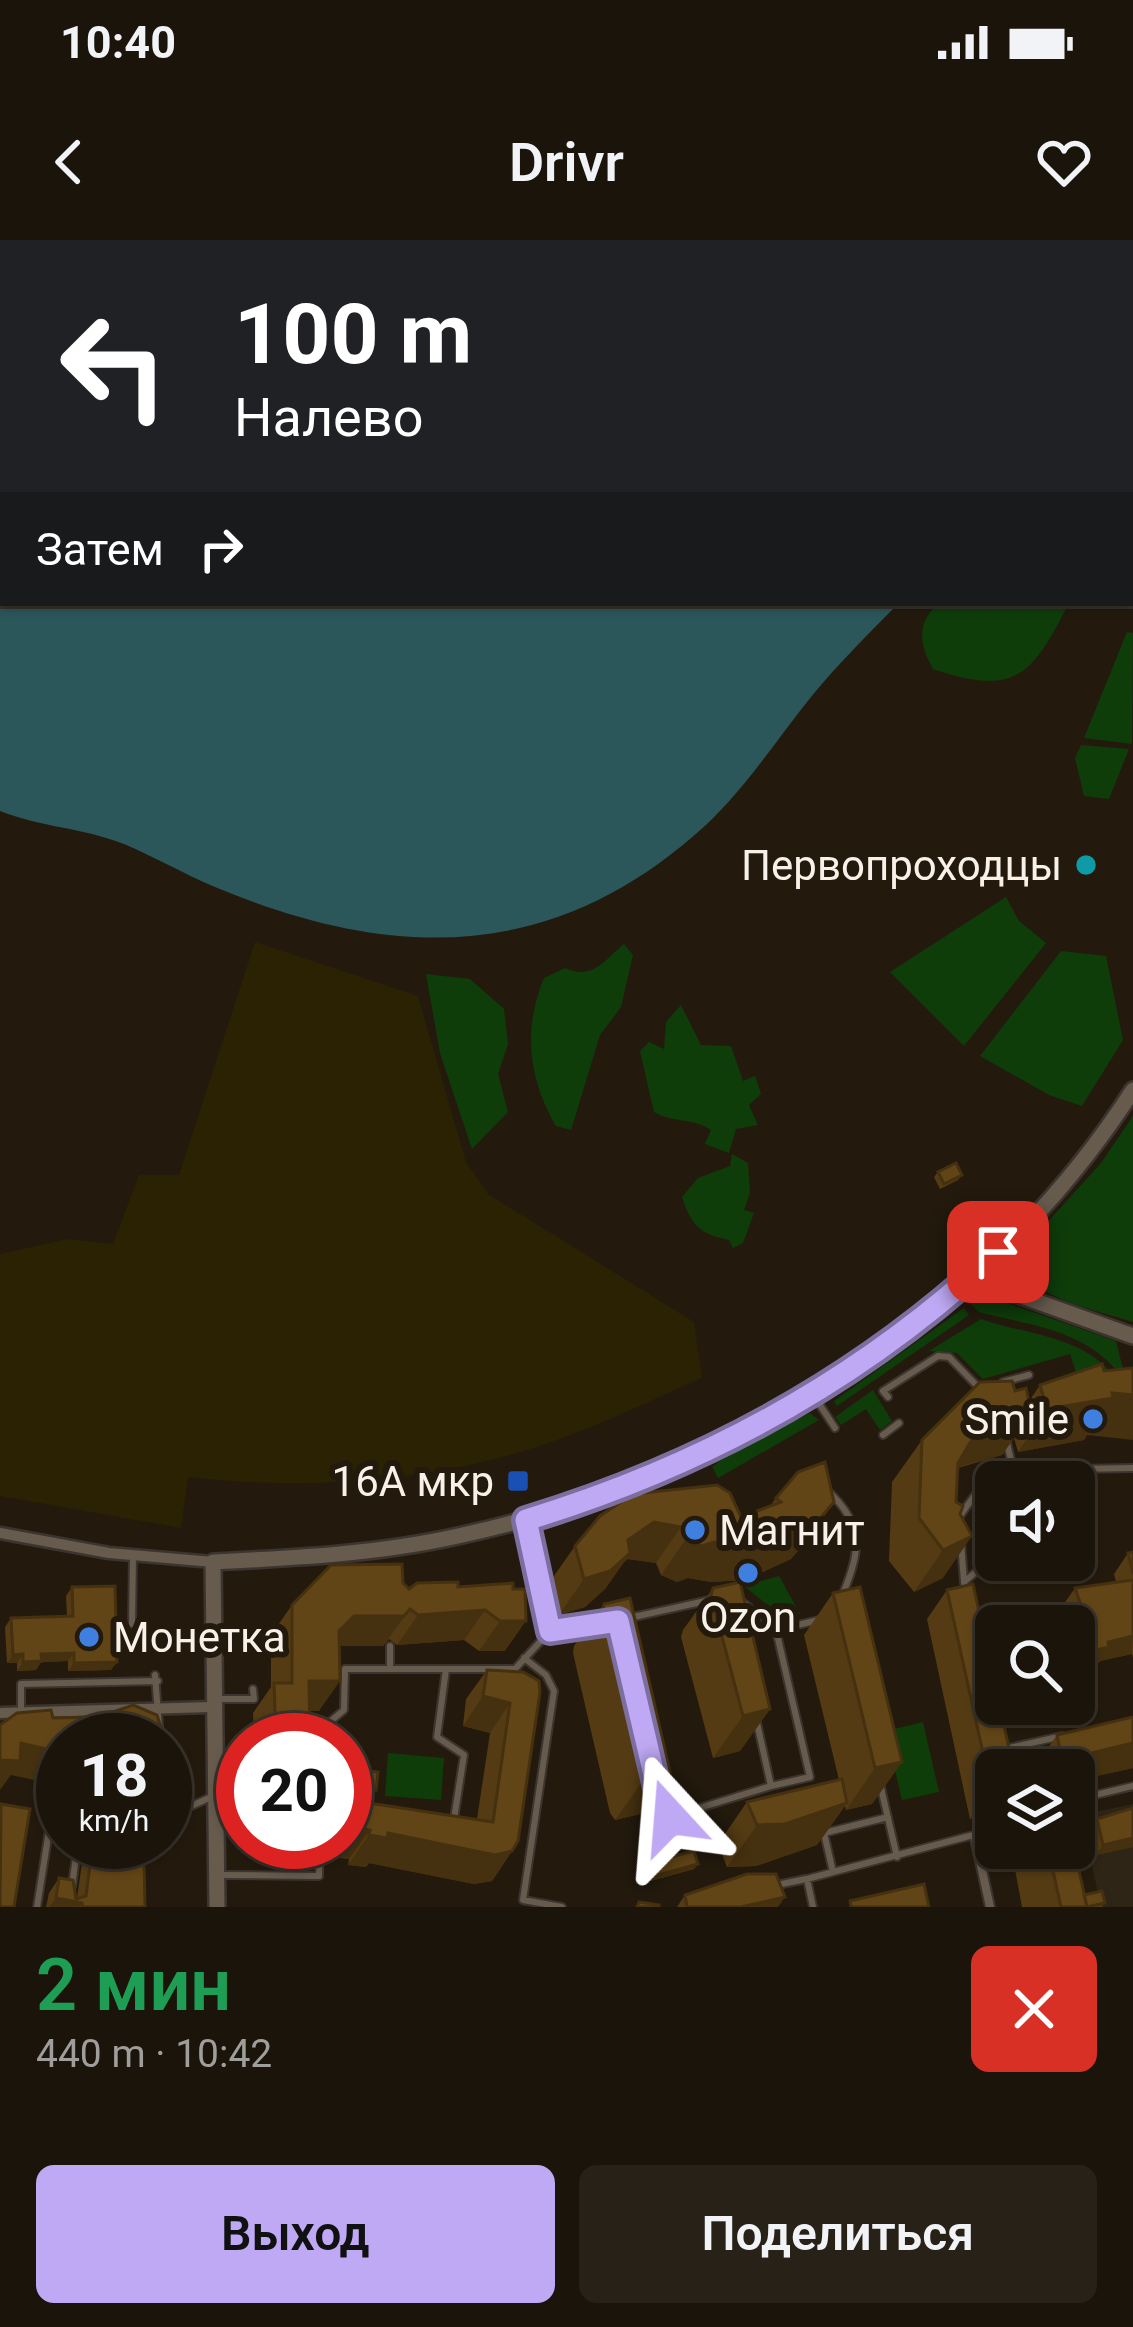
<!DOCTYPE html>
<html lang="ru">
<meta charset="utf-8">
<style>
body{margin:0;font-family:Roboto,sans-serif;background:#272118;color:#f1f3f6;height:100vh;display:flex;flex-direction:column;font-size:45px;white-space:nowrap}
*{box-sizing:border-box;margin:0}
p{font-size:39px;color:#9f9e9c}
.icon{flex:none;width:66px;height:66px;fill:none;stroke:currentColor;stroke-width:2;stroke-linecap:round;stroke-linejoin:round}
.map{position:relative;height:1667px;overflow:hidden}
.sheet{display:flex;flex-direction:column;background:#1a140a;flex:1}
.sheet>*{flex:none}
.hud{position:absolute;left:0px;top:0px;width:1134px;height:366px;box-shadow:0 3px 9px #0004,0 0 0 3px #38332b;background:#202124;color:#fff;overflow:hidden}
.fabs{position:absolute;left:975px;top:1221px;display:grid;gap:24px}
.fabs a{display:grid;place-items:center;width:120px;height:120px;border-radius:18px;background:#1a140a;box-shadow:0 3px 9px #0004,0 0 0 3px #38332b;font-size:60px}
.speed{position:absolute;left:36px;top:1473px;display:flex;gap:24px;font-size:60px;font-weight:700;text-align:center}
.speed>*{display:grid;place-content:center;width:156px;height:156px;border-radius:50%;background:#1a140a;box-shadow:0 3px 9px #0004,0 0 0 3px #38332b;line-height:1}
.speed small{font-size:30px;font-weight:400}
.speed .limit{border:18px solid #d22;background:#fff;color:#111}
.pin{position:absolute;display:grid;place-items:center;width:102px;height:102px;color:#fff;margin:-51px;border-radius:24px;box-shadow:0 6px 18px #0006}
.me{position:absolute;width:132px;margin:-66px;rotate:341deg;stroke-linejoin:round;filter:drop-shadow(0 0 9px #0008)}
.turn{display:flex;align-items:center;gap:42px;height:252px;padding:0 36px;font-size:54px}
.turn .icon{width:156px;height:156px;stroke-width:2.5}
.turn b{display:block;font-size:84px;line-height:102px}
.then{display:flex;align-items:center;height:114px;padding:0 36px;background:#0003;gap:24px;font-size:45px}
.round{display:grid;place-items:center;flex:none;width:126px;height:126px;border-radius:18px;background:#272118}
.overview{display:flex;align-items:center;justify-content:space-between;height:204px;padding:0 36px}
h1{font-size:72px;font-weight:600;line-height:90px;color:#1e9e55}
.action{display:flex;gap:24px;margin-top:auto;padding:24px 36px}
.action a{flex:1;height:138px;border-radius:18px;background:#bfa9f4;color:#111;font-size:48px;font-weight:600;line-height:138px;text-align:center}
.action a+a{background:#272118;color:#f1f3f6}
.status{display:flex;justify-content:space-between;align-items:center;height:84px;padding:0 60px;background:#1a140a;direction:ltr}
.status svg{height:33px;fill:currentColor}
header{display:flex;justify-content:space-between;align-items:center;height:156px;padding:0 36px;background:#1a140a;font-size:54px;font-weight:600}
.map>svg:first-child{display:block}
.education{fill:#2f2516}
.green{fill:#0e3d0a}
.sand{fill:#2a2202}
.water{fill:#2b575a}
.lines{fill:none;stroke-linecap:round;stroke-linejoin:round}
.service-casing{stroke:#3b342f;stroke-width:10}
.pedestrian-casing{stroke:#3b342f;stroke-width:12}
.minor-casing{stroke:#3b342f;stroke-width:15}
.secondary-casing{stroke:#3b342f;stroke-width:20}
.service{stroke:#665b4d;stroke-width:6}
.pedestrian{stroke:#665b4d;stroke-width:8}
.minor{stroke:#665b4d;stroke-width:10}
.secondary{stroke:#665b4d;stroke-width:15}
.wall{fill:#543b13}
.shaded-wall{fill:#45300f}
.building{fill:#624516;stroke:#45300f;stroke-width:3}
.route-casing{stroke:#7c6e9f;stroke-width:30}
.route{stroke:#bfa9f4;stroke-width:21}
.culture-dot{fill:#0f9aa8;stroke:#231a0d;stroke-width:4.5}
.shop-dot{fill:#3f7fe0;stroke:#231a0d;stroke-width:4.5}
.transit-dot{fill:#1a4fb4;stroke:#231a0d;stroke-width:4.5}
.labels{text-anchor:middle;stroke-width:12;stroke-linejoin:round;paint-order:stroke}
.poi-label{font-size:42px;fill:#f8f1e9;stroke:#231a0d;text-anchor:end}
</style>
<div class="status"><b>10:40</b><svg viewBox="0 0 49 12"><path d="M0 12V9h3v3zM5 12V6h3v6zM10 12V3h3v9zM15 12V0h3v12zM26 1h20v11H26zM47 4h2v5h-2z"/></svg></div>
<header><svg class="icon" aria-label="back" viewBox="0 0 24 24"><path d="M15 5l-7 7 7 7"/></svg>Drivr<svg class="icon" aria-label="heart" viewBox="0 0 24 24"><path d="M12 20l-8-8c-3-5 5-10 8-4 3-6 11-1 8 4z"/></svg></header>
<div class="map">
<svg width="1133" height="1667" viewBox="0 0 1133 1667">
<rect width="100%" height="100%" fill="#231a0d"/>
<path class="education" d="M1133,1564V1667H1101L1081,1575Z"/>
<path class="green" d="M939,363H1069C1033,433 1018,458 933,429C919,404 916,383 939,363Z
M1127,392L1133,393L1132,504L1084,498Z
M1081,505L1129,509L1109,559L1084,556L1075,518Z
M1006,657L1019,681L1046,703L964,806L890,732Z
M624,704L633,715L621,767L600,795L571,890L556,886C528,839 523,788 544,738L565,728C593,740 602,722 624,704Z
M1061,711L1106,716L1123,800L1082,866L1049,855L980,816Z
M426,734L470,739L504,769L508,804L498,834L508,872L472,909L440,813Z
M681,765L701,805L731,806L743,841L755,836L761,854L749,865L758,885L736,889L729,913L705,904L711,890C694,878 673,883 654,872L640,811L649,802L664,809L666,782Z
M1133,876V1082C1099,1070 1003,1055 1027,1005L1101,923Z
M732,914L748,923L750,953L744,970L754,973L743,1003L733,1008L729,1000C700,994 691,985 682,957L698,938L730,926Z
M1001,1061L1116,1101L1123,1129L1117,1131C1082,1089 1027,1085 979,1072L970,1063Z
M964,1068L969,1075L837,1166L834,1161Z
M981,1079C1023,1094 1079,1095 1110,1132L1079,1141L1070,1114L983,1139L957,1113L929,1111Z
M873,1150L892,1181L880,1190L866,1169L841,1185L835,1177Z
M810,1173L819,1180L718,1238L712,1227L734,1210Z
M779,1336L800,1374L784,1378L744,1346Z
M923,1482L939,1552L902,1560L886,1491Z
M388,1513L444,1518L441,1560L385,1556Z"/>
<path class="sand" d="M255,702L418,756L466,922L488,954L694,1082L702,1138C644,1163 585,1193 524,1211C416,1243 300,1250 188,1237L181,1288L0,1256V1014L68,999L113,1004L139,935H179Z"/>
<path class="water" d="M0,0H1133V99L1131,3H3V363H899C869,393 838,424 811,457C777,499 747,546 707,584C557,722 397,723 215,647C184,634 155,617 124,604C84,588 40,587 0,571Z"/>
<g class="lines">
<defs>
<path id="service" d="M1003,1142L1029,1135
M814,1156L835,1188
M888,1157L883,1151L938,1116L949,1117L982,1151
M883,1195L899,1183
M1006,1199L1016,1242
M1020,1242L1075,1229L1133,1228
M831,1254C866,1288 859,1313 843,1354
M959,1277L975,1255L996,1248
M961,1302L964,1342
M966,1351L964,1342L996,1315
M740,1360L776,1390L810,1537L771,1546
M629,1378L710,1360
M132,1384L133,1315
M776,1390L819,1380
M551,1391L591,1387
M390,1406V1429
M524,1418L546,1435L554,1451L523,1660L562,1667
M446,1429L437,1497L464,1515L454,1579
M155,1435L160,1500
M216,1459H254L253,1449
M21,1471V1444L158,1441
M320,1500V1490L344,1470L345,1429H515L550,1391L527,1281
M1005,1509L1062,1496
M657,1546L663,1573L670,1577L771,1546L757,1483
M881,1548L897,1617
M1074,1560L1133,1546
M165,1578L211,1557
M824,1593L888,1577
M833,1632L996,1589
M220,1635L319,1636L320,1602
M72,1646L78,1602
M772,1646L806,1639
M37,1667L54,1559L63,1558
M813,1667L807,1639L833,1632L824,1593"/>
<path id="pedestrian" d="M975,1598L990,1667"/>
<path id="minor" d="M0,1293L109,1313L213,1322
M0,1473L212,1467"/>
<path id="secondary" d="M971,1038L1133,1096
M217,1667L213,1322C294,1318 378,1314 458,1296C726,1238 983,1083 1133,850"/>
</defs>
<use href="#service" class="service-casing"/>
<use href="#pedestrian" class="pedestrian-casing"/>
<use href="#minor" class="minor-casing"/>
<use href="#secondary" class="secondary-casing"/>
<use href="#service" class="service"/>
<use href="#pedestrian" class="pedestrian"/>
<use href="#minor" class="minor"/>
<use href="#secondary" class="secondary"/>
</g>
<path class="wall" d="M938,932L962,935L958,940L940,949L934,937Z
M1040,1145L1087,1195L1084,1200L1018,1212L1014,1198L1002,1215L958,1228L956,1262L960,1274L943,1338L914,1352L889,1321L892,1242L922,1200L1015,1151L1029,1161Z
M776,1258L834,1262L809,1298L791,1319L745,1340L711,1342L688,1338L677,1342L661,1335L656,1323L628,1319L624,1322L605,1349L585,1367L559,1375L549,1343L575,1306L741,1277L770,1266Z
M1133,1312V1418L1132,1414L1100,1421L1095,1427L1075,1432L1074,1386H1067L1061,1368L1075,1348L1116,1342L1114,1334L1128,1313Z
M403,1343L409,1349L458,1347L513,1349L505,1411H479L464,1400L397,1405L389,1399L383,1406H339L319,1471H310V1500H254L253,1473L271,1447V1395L292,1365Z
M72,1347L117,1422L111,1430L68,1431V1421L41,1422L36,1430L17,1431V1423H7L5,1387L11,1378L67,1376L66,1356Z
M713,1348L770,1469L740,1511L713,1518L681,1397L683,1390Z
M947,1350L996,1573L970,1579L927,1379Z
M833,1353L902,1522L872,1564L846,1570L845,1566L817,1605L756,1626L727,1627L718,1604L747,1562L839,1540L804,1395Z
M604,1364L670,1532L640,1574L615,1580L610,1573L573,1413L574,1406Z
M487,1430L523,1432L512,1611L492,1641L474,1644L369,1623L366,1627L348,1625L349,1619L332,1617L334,1602H345V1577L356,1561L477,1579L490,1493L463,1486L466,1459Z
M1057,1495L1133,1528L1074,1541V1530H1037L1036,1525Z
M1133,1568V1607L1096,1615L1090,1589L1097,1579Z
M85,1602H142L139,1619L145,1667H46L49,1653L59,1638L77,1658Z
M258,1602H326L312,1622H269V1615H258Z
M1011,1608H1074L1084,1655L1105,1663L1102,1667H1022Z
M647,1623L698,1624L694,1629L647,1642L644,1628Z
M685,1655L778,1667H677Z"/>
<path class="shaded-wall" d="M1112,1153L1133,1155V1200L1087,1195L1084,1200L1018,1212L1047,1169Z
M1031,1173L1002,1215L961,1226L944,1238L974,1196L990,1184Z
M834,1262L809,1298L791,1319L745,1340L711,1342L688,1338L677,1342L661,1335L686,1299Z
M654,1282L681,1287L656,1323L628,1319L624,1322L605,1349L585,1367L559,1375L584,1339L628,1300Z
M972,1296L943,1338L914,1352L943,1310Z
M410,1369L383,1406H333L339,1391L354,1376Z
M485,1370L464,1400L397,1405L418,1375Z
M500,1381H526L505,1411H479Z
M1133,1396L1132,1414L1100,1421L1095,1427L1075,1432L1089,1412L1108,1402Z
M74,1413L68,1421L41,1422L36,1430L17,1431L23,1422L41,1414Z
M23,1414L17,1423H7L13,1415Z
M117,1422L111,1430L68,1431L74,1423Z
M309,1441H340L319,1471H288Z
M483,1456L510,1463L490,1493L463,1486Z
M770,1469L740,1511L713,1518L743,1476Z
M21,1503L63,1513V1541L43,1542L11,1535L0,1550V1520Z
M1133,1503V1528L1074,1541V1530H1055L1062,1520Z
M902,1522L872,1564L846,1570L875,1528Z
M670,1532L640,1574L615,1580L645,1538Z
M347,1547L376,1550L372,1555L345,1552Z
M996,1548V1573L970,1579L991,1549Z
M847,1563L817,1605L756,1626L727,1627L757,1585Z
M352,1587L370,1590L349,1619L332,1617L342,1602H345V1598Z
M388,1593L512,1611L492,1641L474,1644L369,1623L366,1627L348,1625L369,1595Z
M1133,1598V1607L1096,1615L1103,1605Z
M267,1602H278L269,1615H258Z
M283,1602H326L312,1622H269Z
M698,1624L694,1629L647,1642L651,1637Z
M785,1657L778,1667H741Z
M56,1658L82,1663L79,1667H49Z"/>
<path class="building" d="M956,923L962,935L944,944L938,932Z
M1102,1124L1104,1131L1133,1128V1155L1112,1153L1113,1158L1047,1169L1040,1145Z
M1012,1141L1015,1151L1026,1148L1031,1173L990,1184L974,1196L958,1223L956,1262L963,1266L960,1274L972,1296L943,1310L919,1278L922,1200L980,1142Z
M825,1222L834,1262L816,1283L770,1304L736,1306L714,1302L702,1306L686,1299L681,1287L654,1282L628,1300L630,1313L610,1331L584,1339L575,1306L600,1276L633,1254L717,1245L730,1253L741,1277L781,1262L776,1258L798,1232Z
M1133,1312V1334L1128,1313Z
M402,1324L403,1343L409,1349L417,1343L458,1342V1347L513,1343V1349H525L526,1381H500L485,1370L418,1375L410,1369L404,1376H354L339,1391L340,1441H309L310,1500H276L274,1443H292V1365L331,1325Z
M1133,1340V1396L1108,1402L1109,1407L1089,1412L1086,1398L1092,1397L1075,1348Z
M740,1342L770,1469L743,1476L711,1355L713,1348Z
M973,1344L996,1450V1464H999L1014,1530H996V1548L991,1549L947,1350Z
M115,1346L117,1422L74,1423V1413L41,1414L42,1421L23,1422V1414L13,1415L11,1378L73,1376L72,1347Z
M860,1347L902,1522L875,1528L833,1353Z
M630,1358L670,1532L645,1538L640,1531L602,1371L604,1364Z
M487,1430L523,1432L539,1441L540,1452L518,1601L512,1611L495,1615L388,1593L387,1598L369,1595L370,1590L352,1587L356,1561L493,1582L510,1463L483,1456Z
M133,1465L157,1475L165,1500H63V1513L21,1503L20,1521L0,1520V1485L17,1473L51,1470L53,1478L99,1477Z
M1133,1477V1503L1062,1520L1057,1495Z
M350,1528L378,1532L376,1550L347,1547Z
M842,1539L847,1563L785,1584L757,1585L747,1562Z
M1,1564L30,1569L14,1667H0Z
M1133,1568V1598L1103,1605L1097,1579Z
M93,1602H142L139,1619L144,1620L145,1667H82V1663L56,1658L59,1638L73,1640L76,1659L86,1656Z
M1048,1608H1074L1087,1667H1061Z
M694,1611L698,1624L651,1637L647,1623Z
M747,1634H776L785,1657L741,1667H687L685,1655Z
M924,1644L929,1667H851L850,1661Z
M1102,1651L1105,1663L1087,1667L1084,1655Z
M639,1662L659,1665V1667H637Z"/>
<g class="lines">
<defs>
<path id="route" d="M670,1577L663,1573L618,1381L550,1391L526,1280C703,1226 863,1139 998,1012"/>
</defs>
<use href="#route" class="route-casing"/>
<use href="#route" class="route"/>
</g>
<circle class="culture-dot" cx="1086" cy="625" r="12"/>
<g class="shop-dot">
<circle cx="1093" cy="1179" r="12"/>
<circle cx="695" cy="1290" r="12"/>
<circle cx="748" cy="1333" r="12"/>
<circle cx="89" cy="1397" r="12"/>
</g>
<rect class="transit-dot" x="506" y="1229" width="24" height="24" rx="6"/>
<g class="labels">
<g class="poi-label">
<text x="1062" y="640">Первопроходцы</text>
<text x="1069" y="1194">Smile</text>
<text x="494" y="1256">16А мкр</text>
<text x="719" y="1305" text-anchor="start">Магнит</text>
<text x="748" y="1392" text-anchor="middle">Ozon</text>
<text x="113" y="1412" text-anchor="start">Монетка</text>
</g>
</g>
</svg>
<div class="fabs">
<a><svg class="icon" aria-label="sound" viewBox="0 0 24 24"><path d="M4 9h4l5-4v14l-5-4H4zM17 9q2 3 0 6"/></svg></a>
<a><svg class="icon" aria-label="search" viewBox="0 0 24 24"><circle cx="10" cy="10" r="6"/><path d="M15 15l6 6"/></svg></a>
<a><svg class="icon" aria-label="layers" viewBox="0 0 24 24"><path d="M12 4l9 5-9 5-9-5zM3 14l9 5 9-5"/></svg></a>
</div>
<div class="speed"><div>18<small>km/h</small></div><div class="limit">20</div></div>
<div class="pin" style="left:998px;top:1012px;background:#d93025"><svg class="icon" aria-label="arrive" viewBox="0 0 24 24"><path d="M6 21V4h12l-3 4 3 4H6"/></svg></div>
<svg class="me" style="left:670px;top:1577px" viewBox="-20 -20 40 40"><path d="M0-17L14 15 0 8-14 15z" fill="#bfa9f4" stroke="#fff" stroke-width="4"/></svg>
<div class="hud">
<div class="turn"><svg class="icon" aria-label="left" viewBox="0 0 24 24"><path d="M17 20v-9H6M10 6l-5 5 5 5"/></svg><div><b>100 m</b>Налево</div></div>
<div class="then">Затем<svg class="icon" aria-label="right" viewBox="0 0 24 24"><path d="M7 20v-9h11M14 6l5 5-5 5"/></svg></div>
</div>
</div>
<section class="sheet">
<div class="overview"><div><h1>2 мин</h1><p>440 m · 10:42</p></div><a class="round" style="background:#d93025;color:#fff"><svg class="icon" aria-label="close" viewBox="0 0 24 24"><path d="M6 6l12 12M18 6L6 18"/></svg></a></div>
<div class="action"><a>Выход</a><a>Поделиться</a></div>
</section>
